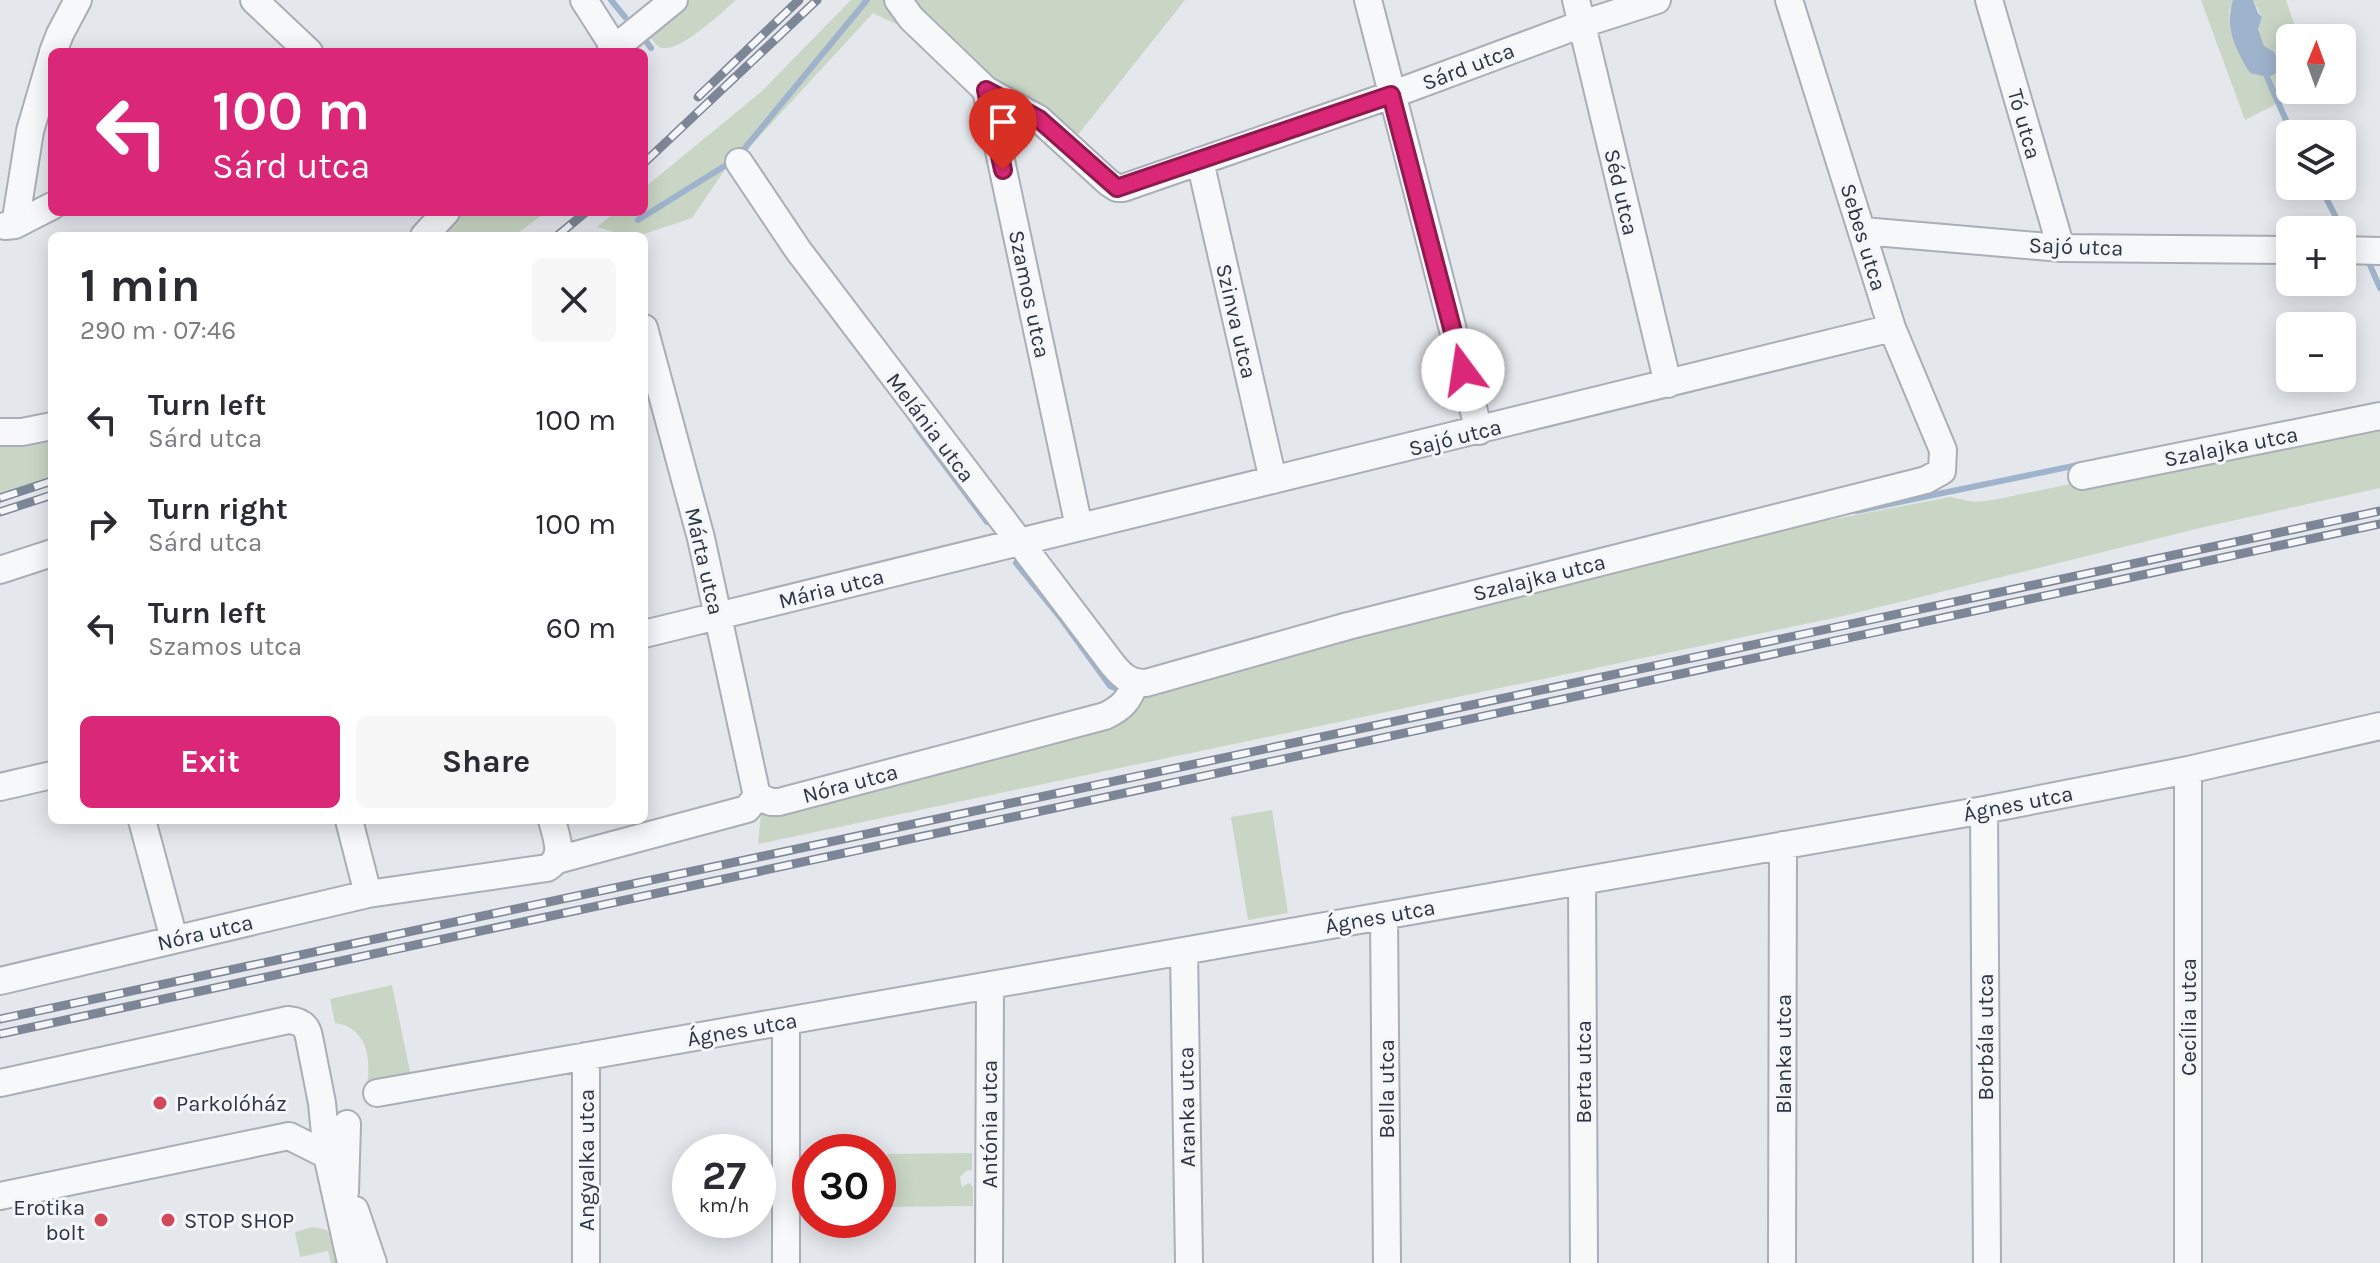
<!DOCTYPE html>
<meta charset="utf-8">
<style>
body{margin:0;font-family:Karla,sans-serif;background:#f7f7f7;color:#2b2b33;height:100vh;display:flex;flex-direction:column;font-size:30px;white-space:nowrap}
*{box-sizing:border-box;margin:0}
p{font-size:26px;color:#7c7c81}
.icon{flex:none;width:44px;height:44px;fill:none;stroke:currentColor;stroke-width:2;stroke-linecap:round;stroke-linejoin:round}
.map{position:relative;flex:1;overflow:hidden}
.drawer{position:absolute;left:48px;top:232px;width:600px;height:592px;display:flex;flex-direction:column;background:#fff;border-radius:12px;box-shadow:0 4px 20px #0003}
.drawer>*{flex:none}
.hud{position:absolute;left:48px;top:48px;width:600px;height:168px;border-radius:12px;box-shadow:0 4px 20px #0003;background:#db2777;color:#fff;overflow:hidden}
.needle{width:52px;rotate:1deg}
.tools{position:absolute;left:2276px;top:24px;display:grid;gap:16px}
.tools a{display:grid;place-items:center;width:80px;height:80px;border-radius:12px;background:#fff;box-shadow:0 4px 20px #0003;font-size:40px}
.speed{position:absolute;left:672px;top:1134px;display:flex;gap:16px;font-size:40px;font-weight:700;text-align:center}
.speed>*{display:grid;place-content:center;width:104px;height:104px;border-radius:50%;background:#fff;box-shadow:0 4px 20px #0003;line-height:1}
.speed small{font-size:20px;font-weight:400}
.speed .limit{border:12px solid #d22;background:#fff;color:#111}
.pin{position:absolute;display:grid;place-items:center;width:68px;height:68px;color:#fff;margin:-82px -34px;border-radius:50% 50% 50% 0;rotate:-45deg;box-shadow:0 0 8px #0007}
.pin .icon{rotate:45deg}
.me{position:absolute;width:88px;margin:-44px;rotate:346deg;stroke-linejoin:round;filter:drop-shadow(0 0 6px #0008)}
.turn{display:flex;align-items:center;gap:28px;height:168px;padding:0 32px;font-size:36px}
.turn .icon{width:104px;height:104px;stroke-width:2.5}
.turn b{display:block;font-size:56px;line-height:68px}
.round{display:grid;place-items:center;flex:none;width:84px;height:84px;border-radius:12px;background:#f7f7f7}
.headline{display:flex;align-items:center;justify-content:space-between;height:136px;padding:0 32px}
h1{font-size:48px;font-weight:700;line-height:60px}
.cta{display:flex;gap:16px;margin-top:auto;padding:16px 32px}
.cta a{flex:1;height:92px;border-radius:12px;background:#db2777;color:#fff;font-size:32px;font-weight:700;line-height:92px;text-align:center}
.cta a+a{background:#f7f7f7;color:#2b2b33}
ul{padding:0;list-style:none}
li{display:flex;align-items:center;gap:24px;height:104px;padding:0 32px}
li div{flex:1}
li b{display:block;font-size:30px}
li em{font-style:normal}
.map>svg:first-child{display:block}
.green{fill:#c9d6c5}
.water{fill:#9fb4cc}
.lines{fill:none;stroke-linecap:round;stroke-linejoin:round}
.stream{stroke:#9fb4cc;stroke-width:6}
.minor-casing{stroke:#a9aeb7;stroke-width:30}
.minor{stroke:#f7f8fa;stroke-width:26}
.rail-casing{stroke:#7d8696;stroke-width:9}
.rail{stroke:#f4f6f9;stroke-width:6;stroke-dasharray:18;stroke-linecap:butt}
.route-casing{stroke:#8e194d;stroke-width:20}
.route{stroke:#db2777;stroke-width:14}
.poi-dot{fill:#d1495b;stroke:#f4f6f9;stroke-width:3}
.labels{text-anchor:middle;stroke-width:6;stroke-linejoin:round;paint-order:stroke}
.street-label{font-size:22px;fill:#2b3445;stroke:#f4f6f9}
.poi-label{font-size:22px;fill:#2b3445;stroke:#f4f6f9;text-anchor:start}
</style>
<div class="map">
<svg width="2380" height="1263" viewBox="0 0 2380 1263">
<rect width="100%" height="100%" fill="#e4e7ec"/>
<path class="green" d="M685,0H736C722,12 677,56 659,47C658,46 651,39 650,37L657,23Z
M851,0H1185L1073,141L987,84L912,14L896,24L873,13L745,152L726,168L692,218L638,236H627L597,227L615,212H644V188L761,92Z
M2201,0H2233L2229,11L2230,25L2274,52L2264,46L2258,29L2262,17L2253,0H2286L2299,38H2290V90H2303L2245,120Z
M457,212H546L514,236H437Z
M2380,424V488L2204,527L1843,616L758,844L761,814L985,754L1139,696L1709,543L1950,497L1974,502L1993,500L2283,440Z
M52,439V480L0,503V441Z
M1272,810L1288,913L1248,920L1231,817Z
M392,985L411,1076L367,1086C371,1059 368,1028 335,1023L330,999Z
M972,1153V1170L966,1171L960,1177L962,1187L969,1183L973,1187V1206L887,1207V1154Z
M313,1227L327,1230L332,1237L338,1263H331L328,1251L300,1257L295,1232Z"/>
<path class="water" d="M2233,0H2253L2258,13L2262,17L2258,29L2264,46L2274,52L2280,65L2275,74L2267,77L2250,73C2236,51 2224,27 2233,0Z"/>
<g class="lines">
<path class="stream" d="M611,0L625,17
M643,37L651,48
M2267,77L2292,134
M740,154L867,0
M2320,186L2344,233
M638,220L731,162
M2367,258L2380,288
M916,427L987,522
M1856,511L2083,464
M1016,563L1060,617L1110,686L1123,691"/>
<defs>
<path id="minor" d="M254,0L309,52
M584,0L614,47
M898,0L911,18L986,90L1079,527
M1368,0L1479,431
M1576,0L1668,384
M1989,0L2061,248
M53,52L60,34L78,0
M610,52L674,0
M986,90L1039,119L1109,183L1117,188H1123L1391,95L1582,24L1657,0
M1200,161L1273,480
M739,162L798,250L1113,665C1123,677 1130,683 1146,683L1348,626L1926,480L1942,471L1943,450L1892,328L1789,0
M15,225L30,131L52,56
M5,226L15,225L52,206
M1863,231L2061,248L2290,250
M424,236L446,212
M2342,250L2380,251
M644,328L701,538L757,796
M0,432H22L52,426
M2082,476L2380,416
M0,570L52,553
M644,634L1892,328
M2188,770V1263
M0,787L52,775
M757,796L771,802H779L1105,716C1122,708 1129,700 1135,683
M1984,810L1987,1263
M142,820L174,939
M349,820L368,894
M557,860L747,809L757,796
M1582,881L1584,1263
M1384,916L1387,1263
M1184,951L1189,1263
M0,981L368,894L547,868C566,857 556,837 552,820
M586,1056V1263
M0,1083L288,1020C300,1021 307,1025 309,1037L322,1103L327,1155L351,1263
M377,1093L1984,810L2188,770L2380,726
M345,1192L347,1124
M0,1196L289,1136L327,1155
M355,1210L373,1263
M786,1263V1021
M989,1263L990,985
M1782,1263L1783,845"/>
</defs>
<use href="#minor" class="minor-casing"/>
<use href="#minor" class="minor"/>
<defs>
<path id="rail" d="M698,97L799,0
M644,163L817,0
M557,236L586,212
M0,498L52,481
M0,512L52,495
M0,1019L2380,511
M0,1034L2380,524"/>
</defs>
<use href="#rail" class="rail-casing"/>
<use href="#rail" class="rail"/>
</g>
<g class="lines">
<defs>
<path id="route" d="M1003,170L986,90L1039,119L1117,188L1391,95L1463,370"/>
</defs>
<use href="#route" class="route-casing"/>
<use href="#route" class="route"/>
</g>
<g class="poi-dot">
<circle cx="160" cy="1103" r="8"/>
<circle cx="101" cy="1220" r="8"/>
<circle cx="168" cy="1220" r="8"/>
</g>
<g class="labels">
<g class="street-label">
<text transform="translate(1468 66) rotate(-21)" y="8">Sárd utca</text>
<text transform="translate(2025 124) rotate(74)" y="8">Tó utca</text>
<text transform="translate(1622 192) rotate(77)" y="8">Séd utca</text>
<text transform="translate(1864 237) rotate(73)" y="8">Sebes utca</text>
<text transform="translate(2076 246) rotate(2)" y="8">Sajó utca</text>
<text transform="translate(1030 294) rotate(78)" y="8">Szamos utca</text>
<text transform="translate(1237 321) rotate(77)" y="8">Szinva utca</text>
<text transform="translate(931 427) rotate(53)" y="8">Melánia utca</text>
<text transform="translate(1455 437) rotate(-14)" y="8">Sajó utca</text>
<text transform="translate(2231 446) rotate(-11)" y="8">Szalajka utca</text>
<text transform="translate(705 561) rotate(77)" y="8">Márta utca</text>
<text transform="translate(1539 577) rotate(-14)" y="8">Szalajka utca</text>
<text transform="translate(831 588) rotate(-14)" y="8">Mária utca</text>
<text transform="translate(850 783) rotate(-15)" y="8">Nóra utca</text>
<text transform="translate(2018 803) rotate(-11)" y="8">Ágnes utca</text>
<text transform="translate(1380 916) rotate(-10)" y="8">Ágnes utca</text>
<text transform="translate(205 932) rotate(-13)" y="8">Nóra utca</text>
<text transform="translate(2188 1017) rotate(-90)" y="8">Cecília utca</text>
<text transform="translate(742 1029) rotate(-10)" y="8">Ágnes utca</text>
<text transform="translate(1985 1037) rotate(-90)" y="8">Borbála utca</text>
<text transform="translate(1783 1054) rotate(-90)" y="8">Blanka utca</text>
<text transform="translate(1583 1072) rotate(-90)" y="8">Berta utca</text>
<text transform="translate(1386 1089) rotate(-90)" y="8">Bella utca</text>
<text transform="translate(1186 1107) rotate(-91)" y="8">Aranka utca</text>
<text transform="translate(989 1124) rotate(-90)" y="8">Antónia utca</text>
<text transform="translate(586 1160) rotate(-90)" y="8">Angyalka utca</text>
</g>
<g class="poi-label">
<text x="176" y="1111">Parkolóház</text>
<text x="85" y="1215" text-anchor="end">Erotika<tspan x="85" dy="25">bolt</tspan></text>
<text x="184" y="1228">STOP SHOP</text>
</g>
</g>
</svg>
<div class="tools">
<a><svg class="needle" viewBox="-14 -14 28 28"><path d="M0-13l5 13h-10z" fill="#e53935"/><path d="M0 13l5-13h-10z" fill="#7c7c81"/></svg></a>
<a><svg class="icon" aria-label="layers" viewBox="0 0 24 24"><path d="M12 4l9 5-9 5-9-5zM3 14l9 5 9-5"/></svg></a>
<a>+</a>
<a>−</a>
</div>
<div class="speed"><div>27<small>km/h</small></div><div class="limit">30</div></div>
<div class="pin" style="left:1003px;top:170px;background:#d93025"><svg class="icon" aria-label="arrive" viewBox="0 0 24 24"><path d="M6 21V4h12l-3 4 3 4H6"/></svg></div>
<svg class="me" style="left:1463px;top:370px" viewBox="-20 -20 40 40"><circle r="19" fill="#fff"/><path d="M0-13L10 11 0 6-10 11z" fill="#db2777"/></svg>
<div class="hud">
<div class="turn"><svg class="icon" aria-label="left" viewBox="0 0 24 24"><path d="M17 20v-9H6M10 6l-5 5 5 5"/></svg><div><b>100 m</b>Sárd utca</div></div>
</div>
<section class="drawer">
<div class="headline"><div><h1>1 min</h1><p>290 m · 07:46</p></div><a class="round"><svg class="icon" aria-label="close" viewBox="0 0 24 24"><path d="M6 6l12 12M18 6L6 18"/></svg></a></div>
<ul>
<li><svg class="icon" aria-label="left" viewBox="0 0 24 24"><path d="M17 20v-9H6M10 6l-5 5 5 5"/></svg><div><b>Turn left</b><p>Sárd utca</p></div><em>100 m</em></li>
<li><svg class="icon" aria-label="right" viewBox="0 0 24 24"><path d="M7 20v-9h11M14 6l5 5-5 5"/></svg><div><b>Turn right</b><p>Sárd utca</p></div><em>100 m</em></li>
<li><svg class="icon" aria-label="left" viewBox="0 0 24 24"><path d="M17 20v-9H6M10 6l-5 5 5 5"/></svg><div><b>Turn left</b><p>Szamos utca</p></div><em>60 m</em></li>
</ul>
<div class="cta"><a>Exit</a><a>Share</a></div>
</section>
</div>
